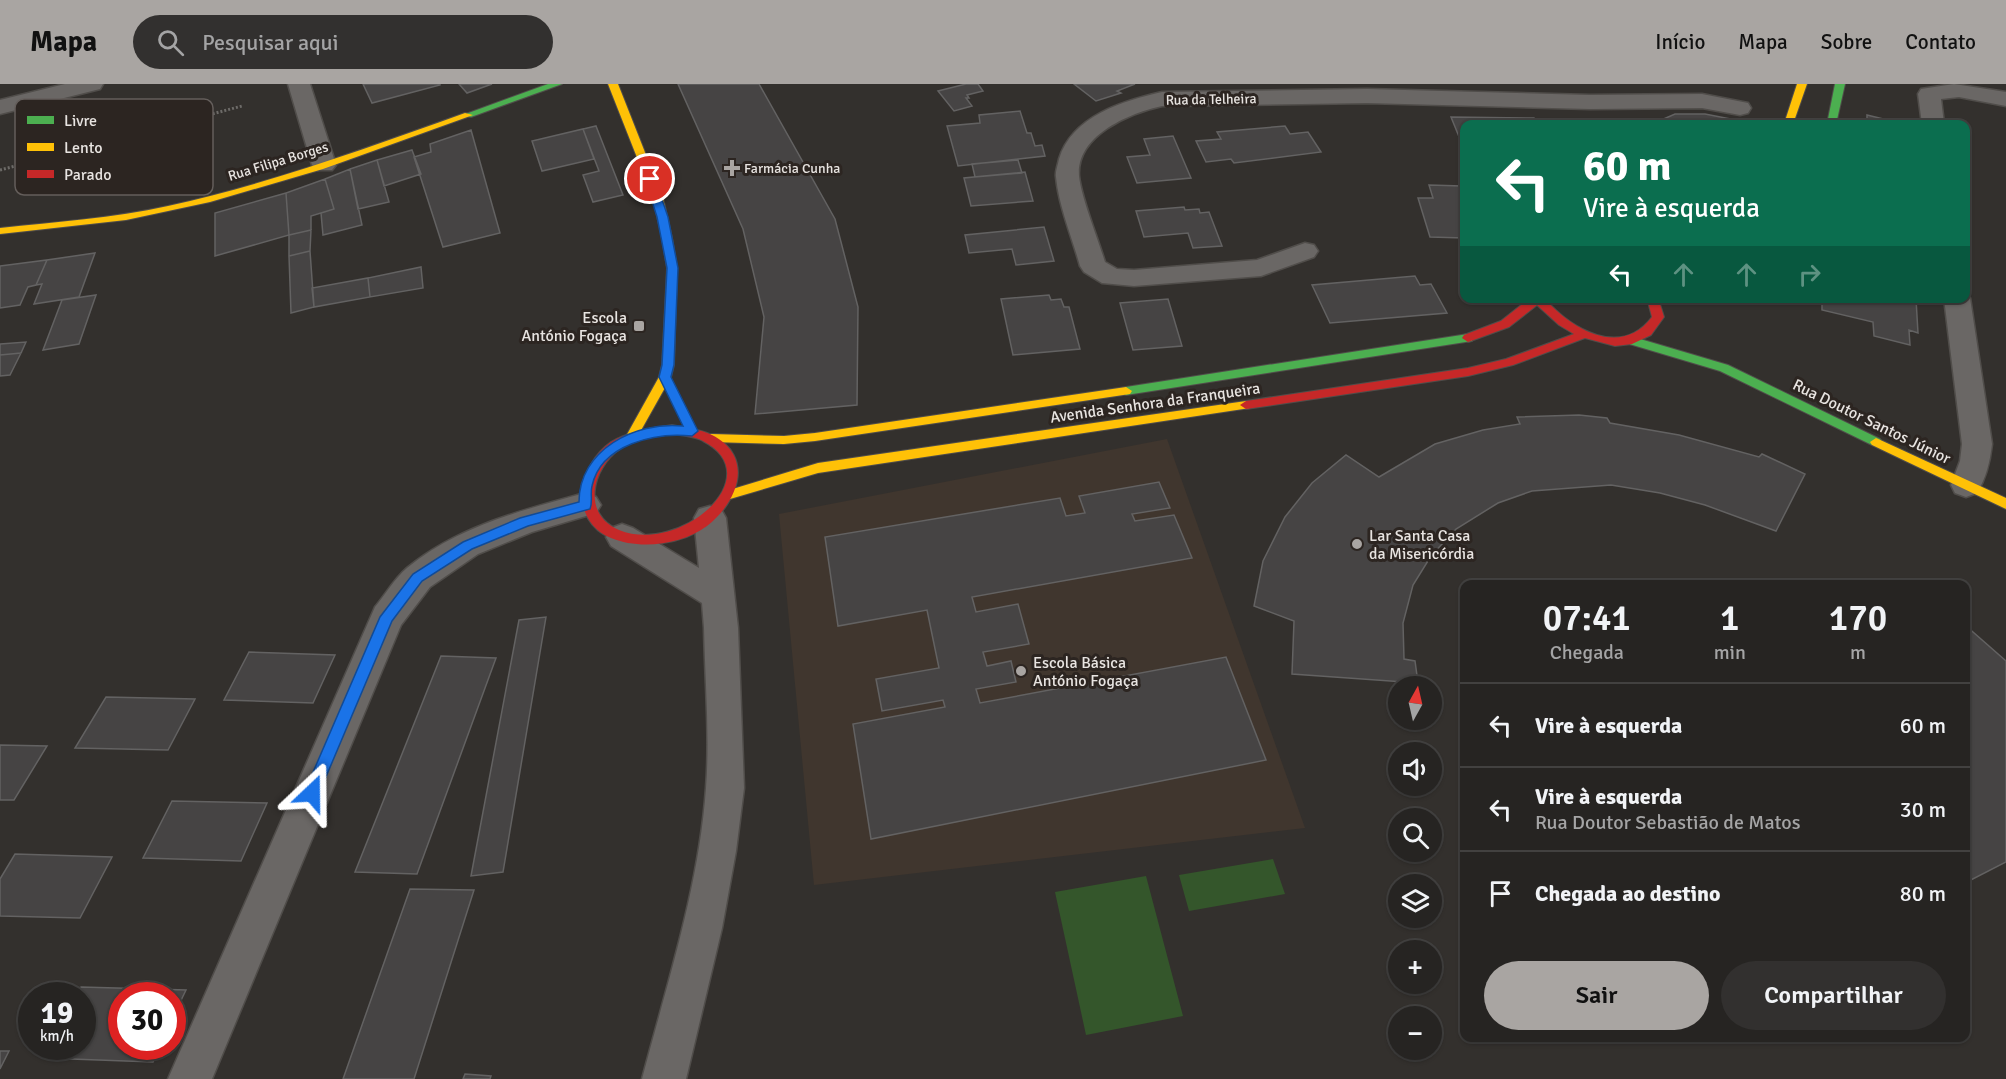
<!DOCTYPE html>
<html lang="pt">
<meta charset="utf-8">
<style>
body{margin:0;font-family:Signika,sans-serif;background:#32302f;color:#f1f3f6;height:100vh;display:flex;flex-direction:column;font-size:22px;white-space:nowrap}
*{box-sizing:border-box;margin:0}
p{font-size:20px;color:#a4a4a5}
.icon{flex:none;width:33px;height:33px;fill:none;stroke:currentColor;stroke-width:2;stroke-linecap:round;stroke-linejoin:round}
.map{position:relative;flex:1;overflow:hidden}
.drawer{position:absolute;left:1460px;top:496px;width:510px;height:462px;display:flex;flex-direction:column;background:#262422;border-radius:12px;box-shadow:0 2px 4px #0004,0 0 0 2px #424140}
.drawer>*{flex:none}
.guide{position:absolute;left:1460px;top:36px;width:510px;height:183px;border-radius:12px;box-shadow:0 2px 4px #0004,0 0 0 2px #424140;background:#0b6e4f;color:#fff;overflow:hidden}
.needle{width:39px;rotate:8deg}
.controls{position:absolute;left:1388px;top:592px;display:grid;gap:12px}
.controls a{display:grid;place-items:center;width:54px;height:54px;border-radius:50%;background:#262422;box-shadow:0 2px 4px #0004,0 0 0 2px #424140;font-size:30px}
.speed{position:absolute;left:18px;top:898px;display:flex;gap:12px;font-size:30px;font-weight:700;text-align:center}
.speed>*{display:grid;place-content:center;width:78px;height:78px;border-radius:50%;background:#262422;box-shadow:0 2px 4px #0004,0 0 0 2px #424140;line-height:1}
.speed small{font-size:15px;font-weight:400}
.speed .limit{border:9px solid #d22;background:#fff;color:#111}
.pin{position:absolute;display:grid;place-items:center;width:51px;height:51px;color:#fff;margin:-26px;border:3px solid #fff;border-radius:50%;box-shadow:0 2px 6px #0007}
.me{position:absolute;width:66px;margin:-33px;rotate:23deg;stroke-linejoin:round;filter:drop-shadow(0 0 4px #0008)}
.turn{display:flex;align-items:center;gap:21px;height:126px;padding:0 24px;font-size:27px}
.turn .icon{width:78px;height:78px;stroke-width:2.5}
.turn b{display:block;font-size:42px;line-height:51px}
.lanes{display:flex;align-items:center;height:57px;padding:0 24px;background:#0003;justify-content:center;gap:30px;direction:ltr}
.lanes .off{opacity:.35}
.eta{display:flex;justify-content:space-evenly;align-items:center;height:102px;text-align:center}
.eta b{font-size:36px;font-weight:600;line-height:42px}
.primary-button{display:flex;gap:12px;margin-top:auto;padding:12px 24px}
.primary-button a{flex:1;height:69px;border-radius:36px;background:#a9a5a2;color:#111;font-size:24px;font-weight:600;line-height:69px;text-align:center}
.primary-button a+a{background:#32302f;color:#f1f3f6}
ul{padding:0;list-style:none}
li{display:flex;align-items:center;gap:18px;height:84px;padding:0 24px;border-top:2px solid #424140}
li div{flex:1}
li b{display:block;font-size:22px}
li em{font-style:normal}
header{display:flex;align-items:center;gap:36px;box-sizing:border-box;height:84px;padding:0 30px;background:#a9a5a2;color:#111}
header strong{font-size:28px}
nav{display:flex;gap:33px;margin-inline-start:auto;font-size:21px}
.search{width:420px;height:54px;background:#32302f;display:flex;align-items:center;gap:15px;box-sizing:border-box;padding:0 21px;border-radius:33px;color:#a4a4a5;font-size:22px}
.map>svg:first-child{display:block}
.built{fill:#40362e}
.green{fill:#34562b}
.building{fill:#464444;stroke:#636262;stroke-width:1.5}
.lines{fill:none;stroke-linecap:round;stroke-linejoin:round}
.street-casing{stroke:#504d4a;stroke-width:3}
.fast-casing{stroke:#504d4a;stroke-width:2}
.slow-casing{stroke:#504d4a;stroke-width:2}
.jam-casing{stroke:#504d4a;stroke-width:2}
.path{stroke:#6d6b68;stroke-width:3;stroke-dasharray:2 2;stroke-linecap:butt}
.street{fill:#6a6765;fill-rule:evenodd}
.fast{fill:#4caf50;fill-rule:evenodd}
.slow{fill:#ffc107;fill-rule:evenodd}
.jam{fill:#c62828;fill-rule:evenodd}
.route{fill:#1a73e8;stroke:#114b97;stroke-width:1.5}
.poi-dot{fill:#a9a5a2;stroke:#2c2521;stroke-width:2}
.labels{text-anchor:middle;stroke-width:6;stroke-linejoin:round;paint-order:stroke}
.far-street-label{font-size:14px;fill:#e8e4e1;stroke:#2c2521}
.far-poi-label{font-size:14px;fill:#e8e4e1;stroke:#2c2521;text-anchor:start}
.poi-label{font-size:16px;fill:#e8e4e1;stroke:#2c2521;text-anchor:start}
.street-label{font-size:16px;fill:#e8e4e1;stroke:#2c2521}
.key{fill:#2c2521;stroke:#645e5b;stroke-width:1.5}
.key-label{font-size:16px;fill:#e8e4e1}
</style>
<header>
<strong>Mapa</strong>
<div class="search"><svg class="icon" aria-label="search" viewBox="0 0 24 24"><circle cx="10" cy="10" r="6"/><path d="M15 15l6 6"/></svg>Pesquisar aqui</div>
<nav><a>Início</a><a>Mapa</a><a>Sobre</a><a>Contato</a></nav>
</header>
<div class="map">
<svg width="2006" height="995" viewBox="0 0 2006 995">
<rect width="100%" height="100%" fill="#33302d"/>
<path class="built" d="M1167,355L1305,744L814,801L779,430Z"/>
<path class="green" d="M1273,775L1285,810L1189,827L1179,791Z
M1146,792L1183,932L1086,951L1055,808Z"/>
<path class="building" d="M363,0H440V1L372,19Z
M459,0H492L467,9Z
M678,0H759L835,135L858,223L857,321L755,330L764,233L743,145Z
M966,0H978L983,7L967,11L969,14H966L972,22L954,27L938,7Z
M1074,0H1135L1117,7L1121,9L1096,17Z
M1020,27L1027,49H1031L1035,62L1042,61L1045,72L958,82L947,42L980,39L979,31Z
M1675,30H1705L1741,37L1739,40H1652Z
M1867,31L1892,37V40H1867Z
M1451,33L1534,34L1537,40H1464V65Z
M596,42L623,111L593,118L583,91L599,87L583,45Z
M1285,42L1290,50L1308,48L1321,68L1234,79L1231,75L1206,78L1196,57L1221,55L1217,48Z
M583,45L594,75L542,87L532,57Z
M471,46L500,149L443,163L414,73L431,68L430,60Z
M1173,52L1191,94L1137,99L1127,73L1150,71L1144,55Z
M412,66L421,90L384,102L377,76Z
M377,76L389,118L358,125L350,85Z
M1018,76L1022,89L975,93L972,80Z
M350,85L362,141L323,151L321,129L334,125L325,95Z
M1025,88L1033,117L971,122L964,94Z
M325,95L334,125L311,132V146L289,151L286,109Z
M1429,101L1462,102L1464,109V154L1430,153L1418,114H1433Z
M286,109L289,151L215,172V129Z
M1184,123L1185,126L1199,125L1200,129L1209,128L1222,162L1193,164L1188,149L1144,153L1136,127Z
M1044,143L1054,177L1016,181L1012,165L969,169L965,151Z
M311,146L310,167L289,172V151Z
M310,167L314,223L291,229L289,172Z
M95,169L79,213L34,220L42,200L36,201L47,176Z
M47,176L36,201L28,203L20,221L0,224V182Z
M421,183L423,204L370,213L368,194Z
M1415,192L1420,201L1431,200L1447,229L1330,239L1312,201Z
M368,194L370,213L314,223L312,204Z
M96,211L79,260L43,266L62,216Z
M1049,211L1051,216L1061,215L1064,223H1069L1080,265L1013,271L1001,215Z
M1822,214L1916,215L1918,249L1909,246L1910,261L1874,252L1873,238L1822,226Z
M1168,215L1182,262L1133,266L1120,219Z
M26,258L21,269L0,271V260Z
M21,269L10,291L0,292V271Z
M1579,331L1607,334L1610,339L1679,351L1759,373L1762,370L1805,390L1776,447L1705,421L1660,409L1611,401L1532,407L1498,419L1456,445L1431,472L1413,501L1403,539L1404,575L1415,577L1418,599L1292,590L1294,537L1254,522L1263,477L1285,433L1312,399L1346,371L1379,393L1435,360L1483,346L1520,340L1517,333Z
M1159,398L1170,424L1132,430L1135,437L1174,431L1192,474L972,513L976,528L1018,520L1029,560L983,568L987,582L1011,577L1016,598L976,605L980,619L1226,573L1266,676L871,755L853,640L945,623L943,616L882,627L876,595L939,584L927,526L838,542L825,453L1060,414L1066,432L1085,429L1079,412Z
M546,533L503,788L471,792L519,536Z
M1965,541L2006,577V778L1965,799Z
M249,568L335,571L313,619L224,616Z
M441,572L496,574L417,790L355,788Z
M106,613L195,615L168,666L75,664Z
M0,661L47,662L14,716H0Z
M172,717L267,719L241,777L143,774Z
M15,770L112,773L80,834L0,832V795Z
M410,805L474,806L414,995H343Z
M81,903L186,906L172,935V912H122V963H160L153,978L44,974L50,963H82V912H76Z
M0,967H9L0,985Z
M465,990L491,992L490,995H463Z"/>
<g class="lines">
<defs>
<path id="street" d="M65,0H103L100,5L0,30V16Z
M288,0H310L336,81L332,86H316L312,81Z
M1954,0L2006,8V22L1959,13L1941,15L1944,40H1922L1918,10L1921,5Z
M1367,5L1590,11L1702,10L1748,19L1751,24L1748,29L1740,31L1702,24L1590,25L1367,19L1162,22C1130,29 1076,51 1079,92C1081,113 1098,155 1105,178L1117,185L1134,186L1257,176L1305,159L1314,161L1318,167L1314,173L1261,192L1134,202L1102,199L1084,188L1080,182C1072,153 1059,123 1056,93C1055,88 1058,81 1059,75C1072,32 1123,17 1162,8Z
M1965,207L1970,214L1992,360C1990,378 1986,394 1977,409L1966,413L1955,409L1951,401L1960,377L1962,360L1944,214H1965Z
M585,409L596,413L601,421L596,429L532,448L478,470L430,503L401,541L212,995H168L375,523C385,511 395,494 407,484C458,442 523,426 585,409Z
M710,422L721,425L726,434L738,544L744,704L736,767L722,844L686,995H642C667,900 699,803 706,704C710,652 705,597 704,544L702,519L611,462L606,453L611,444L622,440L633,444L699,484L694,434L699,425Z"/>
<path id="fast" d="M548,0H562L471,33L463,31Z
M1835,0H1845L1836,40H1827Z
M1468,250L1472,251V257L1126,311L1120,307L1126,303Z
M1630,252L1728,281L1880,355L1882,358L1880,361H1872L1720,287L1626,259L1624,256Z"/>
<path id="slow" d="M608,0H618L663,114L672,154L677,184L674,281L671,293L635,357L631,358L625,354L659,293L662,281L667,184L662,154L653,114Z
M1797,0H1807L1793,40H1784Z
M465,29L473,31L323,85L210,118L126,136L0,150V144C56,138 113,134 168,122C269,100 367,64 465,29Z
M1126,303L1132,307L1130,310L815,357L784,360L711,358L705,354L711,350L784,352L815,349Z
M1246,317L1250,318L1252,321L1250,324L818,389L730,415L724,410L726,407L818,379Z
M1876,354L2006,414V425L1872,361L1870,358Z"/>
<path id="jam" d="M1530,214H1544C1572,246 1621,274 1652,233L1647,214H1658L1664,233L1651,251L1632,260L1615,262L1585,254L1513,281L1468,292L1246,325L1240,321L1246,317L1468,284L1506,275L1574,250L1559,241L1537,221L1509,243L1468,258L1462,254L1464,251L1501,237Z
M672,341C685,344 700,345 712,351C755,373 738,418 707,442C681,461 640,466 611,454C568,436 578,381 611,358C629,347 652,344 672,341ZM672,349C682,352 694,352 703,357C771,392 680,471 619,446C582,431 591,385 620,365C634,354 654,352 672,349Z"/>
</defs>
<use href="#street" class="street-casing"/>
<use href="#fast" class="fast-casing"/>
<use href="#slow" class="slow-casing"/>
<use href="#jam" class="jam-casing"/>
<path class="path" d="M0,86L242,22"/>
<use href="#street" class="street"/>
<use href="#fast" class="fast"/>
<use href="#slow" class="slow"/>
<use href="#jam" class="jam"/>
</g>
<path class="route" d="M650,92L655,95L668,133L678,184L674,281L671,293L698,347L692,352C656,348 601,360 592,402C590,410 593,417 590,425L528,442L472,465L422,497L392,537L317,714L312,717L306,714L304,709L380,533L413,490L463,458L520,434L579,418C579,366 635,337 683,342L659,293L662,281L667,184L657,133L645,95Z"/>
<g class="poi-dot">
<path d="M729 75h6v6h6v6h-6v6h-6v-6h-6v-6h6z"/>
<rect x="633" y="236" width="12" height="12" rx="3"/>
<circle cx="1357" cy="460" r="6"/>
<circle cx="1021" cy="587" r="6"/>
</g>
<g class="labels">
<g class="far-street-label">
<text transform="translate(1211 15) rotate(-1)" y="5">Rua da Telheira</text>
<text transform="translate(278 77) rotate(-17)" y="5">Rua Filipa Borges</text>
</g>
<g class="far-poi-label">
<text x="744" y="89">Farmácia Cunha</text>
</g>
<g class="poi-label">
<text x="627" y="239" text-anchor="end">Escola<tspan x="627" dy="18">António Fogaça</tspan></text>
<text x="1369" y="457">Lar Santa Casa<tspan x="1369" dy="18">da Misericórdia</tspan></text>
<text x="1033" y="584">Escola Básica<tspan x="1033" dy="18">António Fogaça</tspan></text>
</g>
<g class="street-label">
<text transform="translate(1155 318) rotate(-8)" y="6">Avenida Senhora da Franqueira</text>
<text transform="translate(1872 337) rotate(26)" y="6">Rua Doutor Santos Júnior</text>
</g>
</g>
<rect x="15" y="15" width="198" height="96" rx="9" class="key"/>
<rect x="27" y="32" width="27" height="8" fill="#4caf50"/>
<rect x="27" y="59" width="27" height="8" fill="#ffc107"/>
<rect x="27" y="86" width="27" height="8" fill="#c62828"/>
<g class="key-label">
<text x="64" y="42">Livre</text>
<text x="64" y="69">Lento</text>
<text x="64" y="96">Parado</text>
</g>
</svg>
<div class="controls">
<a><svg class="needle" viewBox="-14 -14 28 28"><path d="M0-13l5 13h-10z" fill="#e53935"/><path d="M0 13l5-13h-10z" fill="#a4a4a5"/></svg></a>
<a><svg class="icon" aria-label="sound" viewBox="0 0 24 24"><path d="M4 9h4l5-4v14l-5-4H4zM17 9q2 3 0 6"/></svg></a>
<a><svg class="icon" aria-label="search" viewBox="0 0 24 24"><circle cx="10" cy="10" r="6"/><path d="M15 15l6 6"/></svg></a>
<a><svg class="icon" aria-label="layers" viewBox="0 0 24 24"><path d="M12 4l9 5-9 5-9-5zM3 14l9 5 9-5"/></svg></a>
<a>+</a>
<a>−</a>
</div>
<div class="speed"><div>19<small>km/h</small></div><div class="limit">30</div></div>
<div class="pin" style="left:650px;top:95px;background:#d93025"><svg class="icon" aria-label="arrive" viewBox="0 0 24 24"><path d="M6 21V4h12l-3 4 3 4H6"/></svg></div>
<svg class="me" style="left:312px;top:709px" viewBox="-20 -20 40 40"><path d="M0-17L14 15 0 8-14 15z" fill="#1a73e8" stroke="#fff" stroke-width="4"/></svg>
<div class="guide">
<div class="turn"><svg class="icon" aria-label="left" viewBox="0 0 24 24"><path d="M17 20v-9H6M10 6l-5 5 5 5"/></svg><div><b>60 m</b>Vire à esquerda</div></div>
<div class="lanes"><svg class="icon" aria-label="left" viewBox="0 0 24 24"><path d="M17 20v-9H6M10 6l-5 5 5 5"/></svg><svg class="icon off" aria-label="ahead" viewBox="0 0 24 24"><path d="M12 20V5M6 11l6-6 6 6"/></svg><svg class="icon off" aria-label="ahead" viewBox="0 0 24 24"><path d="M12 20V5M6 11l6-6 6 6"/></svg><svg class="icon off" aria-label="right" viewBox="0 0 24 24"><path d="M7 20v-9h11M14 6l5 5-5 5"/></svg></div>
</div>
<section class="drawer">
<div class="eta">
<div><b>07:41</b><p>Chegada</p></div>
<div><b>1</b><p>min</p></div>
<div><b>170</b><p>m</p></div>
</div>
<ul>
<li><svg class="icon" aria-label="left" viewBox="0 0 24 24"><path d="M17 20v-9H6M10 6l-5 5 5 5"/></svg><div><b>Vire à esquerda</b></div><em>60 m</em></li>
<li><svg class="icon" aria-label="left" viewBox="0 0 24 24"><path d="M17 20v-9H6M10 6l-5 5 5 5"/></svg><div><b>Vire à esquerda</b><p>Rua Doutor Sebastião de Matos</p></div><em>30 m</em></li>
<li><svg class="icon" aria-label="arrive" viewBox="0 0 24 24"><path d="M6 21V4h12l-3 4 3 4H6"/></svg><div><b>Chegada ao destino</b></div><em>80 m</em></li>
</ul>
<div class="primary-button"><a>Sair</a><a>Compartilhar</a></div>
</section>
</div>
